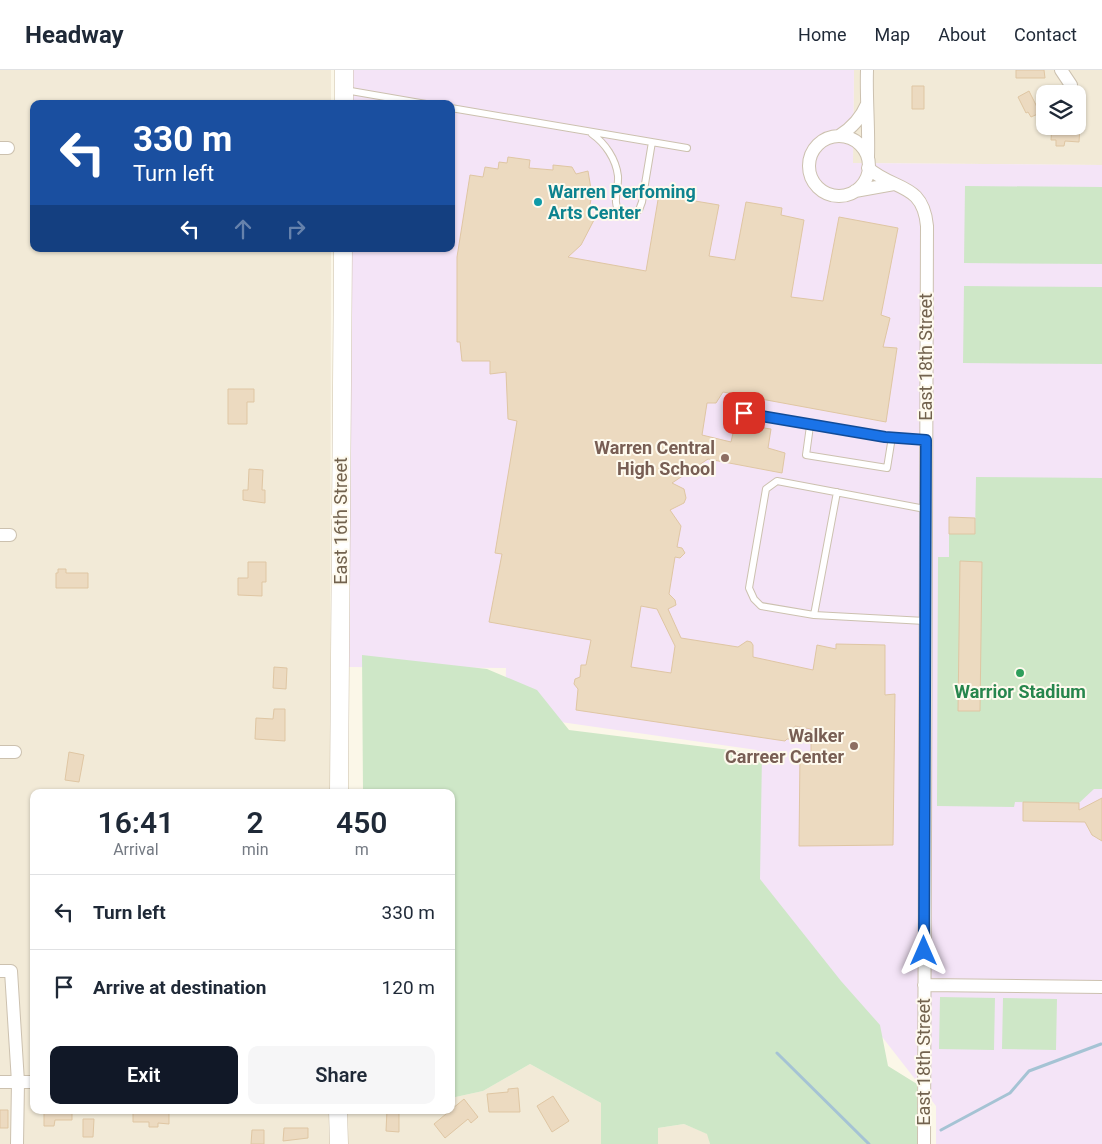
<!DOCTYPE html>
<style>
body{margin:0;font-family:Roboto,sans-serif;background:#f6f6f7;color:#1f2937;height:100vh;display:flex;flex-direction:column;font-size:19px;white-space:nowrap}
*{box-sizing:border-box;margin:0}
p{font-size:16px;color:#747a83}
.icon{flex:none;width:28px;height:28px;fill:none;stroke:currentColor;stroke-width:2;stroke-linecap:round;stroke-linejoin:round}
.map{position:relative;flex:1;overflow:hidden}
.drawer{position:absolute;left:30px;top:719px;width:425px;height:325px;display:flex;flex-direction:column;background:#fff;border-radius:10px;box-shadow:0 1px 4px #0004}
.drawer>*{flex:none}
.hud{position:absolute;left:30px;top:30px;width:425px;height:152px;border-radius:10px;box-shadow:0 1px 4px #0004;background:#1a4fa0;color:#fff;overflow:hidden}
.controls{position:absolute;left:1036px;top:15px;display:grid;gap:10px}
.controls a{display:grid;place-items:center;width:50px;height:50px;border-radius:10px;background:#fff;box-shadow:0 1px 4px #0004;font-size:25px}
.pin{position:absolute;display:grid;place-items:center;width:42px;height:42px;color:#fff;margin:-21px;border-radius:10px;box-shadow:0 2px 8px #0006}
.me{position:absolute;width:55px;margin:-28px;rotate:0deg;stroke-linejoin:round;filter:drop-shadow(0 0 4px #0008)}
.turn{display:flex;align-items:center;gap:18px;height:105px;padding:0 20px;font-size:22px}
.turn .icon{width:65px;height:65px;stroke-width:2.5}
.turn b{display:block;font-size:35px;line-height:42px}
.lanes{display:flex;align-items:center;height:48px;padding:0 20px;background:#0003;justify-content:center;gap:25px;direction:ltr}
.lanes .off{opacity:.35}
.eta{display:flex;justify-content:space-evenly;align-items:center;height:85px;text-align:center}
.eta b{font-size:30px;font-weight:600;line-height:35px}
.button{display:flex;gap:10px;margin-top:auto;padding:10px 20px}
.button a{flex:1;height:58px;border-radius:10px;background:#111827;color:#fff;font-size:20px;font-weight:600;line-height:58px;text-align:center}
.button a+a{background:#f6f6f7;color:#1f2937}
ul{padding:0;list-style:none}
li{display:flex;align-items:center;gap:15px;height:75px;padding:0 20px;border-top:1px solid #e0e1e3}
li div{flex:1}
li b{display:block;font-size:19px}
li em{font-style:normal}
header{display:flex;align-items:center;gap:30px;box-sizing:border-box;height:70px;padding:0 25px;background:#fff;border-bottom:1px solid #e0e1e3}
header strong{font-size:24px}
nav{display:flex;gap:28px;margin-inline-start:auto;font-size:18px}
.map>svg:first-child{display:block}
.residential{fill:#f2ead7;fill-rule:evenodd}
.education{fill:#f4e4f7}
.green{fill:#cee7c7}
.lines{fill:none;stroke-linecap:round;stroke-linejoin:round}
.stream{stroke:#a5c3d4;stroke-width:3}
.building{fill:#ecdac0;stroke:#dfc6a3;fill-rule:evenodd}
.lane-casing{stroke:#ccc1af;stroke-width:8}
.street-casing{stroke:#ccc1af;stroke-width:14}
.secondary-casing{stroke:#cec2ac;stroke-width:19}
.lane{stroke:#fff;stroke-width:6}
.street{stroke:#fff;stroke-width:12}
.secondary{stroke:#fff;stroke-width:18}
.route-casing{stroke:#114b97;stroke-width:12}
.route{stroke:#1a73e8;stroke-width:9}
.culture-dot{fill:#0f9aa8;stroke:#fefaee;stroke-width:2}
.education-dot{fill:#8d6e63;stroke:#fefaee;stroke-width:2}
.leisure-dot{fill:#2e9e5b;stroke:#fefaee;stroke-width:2}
.labels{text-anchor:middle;stroke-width:4;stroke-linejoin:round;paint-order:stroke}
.culture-label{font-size:18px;font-weight:bold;fill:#0d838f;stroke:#fefaee;text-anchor:start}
.street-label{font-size:18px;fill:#72624e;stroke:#fefaee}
.education-label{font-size:18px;font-weight:bold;fill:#785e54;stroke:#fefaee;text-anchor:end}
.leisure-label{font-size:18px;font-weight:bold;fill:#27864d;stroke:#fefaee}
</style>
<header>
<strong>Headway</strong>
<nav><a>Home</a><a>Map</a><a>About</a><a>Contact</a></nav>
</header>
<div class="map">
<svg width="1102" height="1074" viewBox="0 0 1102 1074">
<rect width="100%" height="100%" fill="#fbf7e8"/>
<path class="residential" d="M0,0H331V34H34V179H331L330,722H34V1040H330V1074H0Z
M854,0H1102V95L853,93ZM1045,24H1078V56H1045Z
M530,994L601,1033V1074H347L346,1040H451V1028L483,1021Z
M684,1054L708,1064L710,1074H658V1058Z"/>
<path class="education" d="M349,0H854L853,93L1102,95V1074H936V1036L756,805L757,680L505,644L506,598L347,597L348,179H451V34H349Z"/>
<path class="green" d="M965,116L1102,117V194L964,193Z
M964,216L1102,217V294L963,293Z
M976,407L1102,408V719H1094L1079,733L1015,732L1014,737L937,736L938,487H949V464H975Z
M362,585L487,599L537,620L569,660L762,684L760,809L841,911L880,955L888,996L917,1014V1074H710L707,1064L684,1054L658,1058V1074H601V1033L530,994L483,1021L451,1028V722H363Z
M940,927L995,928L994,980L939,979Z
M1003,928L1057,929L1056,980L1002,979Z"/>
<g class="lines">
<path class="stream" d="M777,983L869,1074
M941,1060L1010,1023L1029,1001L1101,974"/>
</g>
<path class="building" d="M1016,0H1044L1045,8H1016Z
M912,16H924V39H912Z
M1029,21L1040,43L1031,47L1028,42L1026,43L1018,27Z
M1052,56H1080L1079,72L1065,71L1064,76H1056V70H1051Z
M508,87L530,90L529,98L553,100V95L572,97L576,104L588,101L592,125L587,148L594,150L581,175L568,187L646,201L660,118L696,124L695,131L719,135L709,186L735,190L746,132L782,138L781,145L804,150L791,227L823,231L839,147L898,158L881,245L890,248L883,277L897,278L886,352L723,322L716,333H707L702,365L731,372L735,354L771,359L768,378L785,383L782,403L708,389L672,413L684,419L686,428L684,433L670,440L681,456L677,477L682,478L685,483L680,488L675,487L669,524L675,530L676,535L668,539L681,568L738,577L747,571L751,572L753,575V587L813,600L817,575L836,579V574L885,575V625L895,624L893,775L799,776L800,684L811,683V659L795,656L792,669H787L785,671L576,640L578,619L574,614L575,609L580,607L581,595H586L591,570L489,552L502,484L495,483L517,351L508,349L506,302L490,304V291H462L460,272H457V187L470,105L483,107L485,97L498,99L499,92L507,93ZM641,536L657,539L675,576L671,603L631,597Z
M228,319H254V332H247V354H228Z
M249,399L263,400L262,420H265V433L243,430V420H248Z
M949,447L975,448V464H949Z
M960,491L982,492L980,641H958Z
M248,492H266V512H262V526L238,525V508H248Z
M58,499H66V503H88V518H56V503H58Z
M274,597L287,598L286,619L273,618Z
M274,639H285V671L255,669L256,648L273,649Z
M69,682L84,685L79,712L65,710Z
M1102,728V771L1092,765L1085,752L1023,751V732L1079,733V740Z
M518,1018L520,1042H489L487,1024L508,1022V1019Z
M553,1026L569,1051L552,1062L537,1036Z
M464,1029L478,1047L471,1053L468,1049L445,1068L434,1054Z
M0,1040H8V1058H0Z
M44,1040H72V1050H55L54,1056H44Z
M133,1040H169V1054L158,1053V1057H149V1052H133Z
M387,1040L399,1041V1062L386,1061Z
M83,1049H94L93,1067H83Z
M284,1058H308V1068L283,1071Z
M252,1060H264V1074H251Z"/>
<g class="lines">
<defs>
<path id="lane" d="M345,20L426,34
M451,38L687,78
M592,64C605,73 616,89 618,106C619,119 611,133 621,144L628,145L639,140L642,132L652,72
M727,340L794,353L885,367L926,370
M810,356L806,385L887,398L892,367
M814,545L837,422
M925,551L814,545L761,536L754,529L749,518L766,419L777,411L925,439"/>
<path id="street" d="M867,0C866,29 869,57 868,87
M1061,0L1071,15
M839,66C852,58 861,48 867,34
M809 96a30 30 0 1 1 60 0a30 30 0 1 1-60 0Z
M0,78H8
M868,98C894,121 923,112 927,156L924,1074
M855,121L894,114
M0,465H10
M0,682H15
M0,901H11L18,1012L17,1074
M924,915L1102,917
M0,1012H34"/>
<path id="secondary" d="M344,34V0
M339,722L343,179
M338,1040L339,1074"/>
</defs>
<use href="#lane" class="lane-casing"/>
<use href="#street" class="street-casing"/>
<use href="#secondary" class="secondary-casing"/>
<use href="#lane" class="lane"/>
<use href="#street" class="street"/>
<use href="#secondary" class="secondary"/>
</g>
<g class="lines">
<defs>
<path id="route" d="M744,343L885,367L926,370L924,881"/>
</defs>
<use href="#route" class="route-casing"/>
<use href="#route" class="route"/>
</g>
<circle class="culture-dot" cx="538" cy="132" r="5"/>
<g class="education-dot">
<circle cx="725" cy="388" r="5"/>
<circle cx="854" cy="676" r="5"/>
</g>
<circle class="leisure-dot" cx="1020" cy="603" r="5"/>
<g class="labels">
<g class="culture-label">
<text x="548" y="128">Warren Perfoming<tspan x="548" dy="21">Arts Center</tspan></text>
</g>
<g class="street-label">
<text transform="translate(926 287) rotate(-90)" y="6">East 18th Street</text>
<text transform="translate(341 451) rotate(-90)" y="6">East 16th Street</text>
<text transform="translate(924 992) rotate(-90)" y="6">East 18th Street</text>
</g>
<g class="education-label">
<text x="715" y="384">Warren Central<tspan x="715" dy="21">High School</tspan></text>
<text x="844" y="672">Walker<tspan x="844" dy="21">Carreer Center</tspan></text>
</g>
<g class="leisure-label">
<text x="1020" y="628">Warrior Stadium</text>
</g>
</g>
</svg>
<div class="controls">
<a><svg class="icon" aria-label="layers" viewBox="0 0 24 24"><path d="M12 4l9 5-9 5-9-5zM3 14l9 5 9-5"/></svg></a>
</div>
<div class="pin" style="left:744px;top:343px;background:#d93025"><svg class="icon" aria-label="arrive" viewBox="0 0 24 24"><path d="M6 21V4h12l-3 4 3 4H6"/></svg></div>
<svg class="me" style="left:924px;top:881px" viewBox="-20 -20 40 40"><path d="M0-17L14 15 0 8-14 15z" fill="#1a73e8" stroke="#fff" stroke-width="4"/></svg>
<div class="hud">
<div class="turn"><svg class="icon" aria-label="left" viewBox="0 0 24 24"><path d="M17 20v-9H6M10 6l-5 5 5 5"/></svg><div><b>330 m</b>Turn left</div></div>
<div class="lanes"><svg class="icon" aria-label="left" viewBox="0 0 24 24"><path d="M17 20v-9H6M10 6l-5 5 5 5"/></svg><svg class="icon off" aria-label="ahead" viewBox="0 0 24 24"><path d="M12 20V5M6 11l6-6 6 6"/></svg><svg class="icon off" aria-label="right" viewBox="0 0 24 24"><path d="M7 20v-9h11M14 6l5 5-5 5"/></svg></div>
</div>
<section class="drawer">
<div class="eta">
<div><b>16:41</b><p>Arrival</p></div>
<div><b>2</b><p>min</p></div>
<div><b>450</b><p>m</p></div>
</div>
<ul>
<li><svg class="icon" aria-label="left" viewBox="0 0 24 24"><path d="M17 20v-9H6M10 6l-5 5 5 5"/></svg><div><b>Turn left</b></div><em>330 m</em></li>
<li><svg class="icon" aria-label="arrive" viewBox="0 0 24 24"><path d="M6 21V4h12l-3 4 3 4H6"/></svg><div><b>Arrive at destination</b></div><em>120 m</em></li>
</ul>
<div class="button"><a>Exit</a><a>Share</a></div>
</section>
</div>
